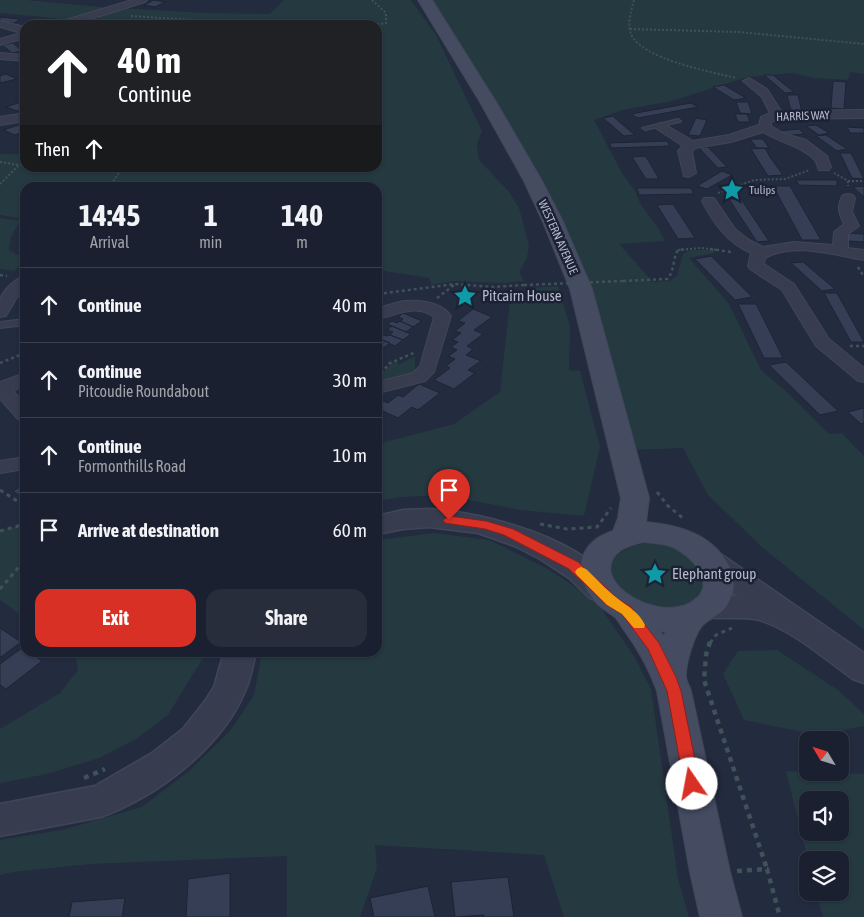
<!DOCTYPE html>
<style>
body{margin:0;font-family:"Asap Condensed",sans-serif;background:#272d3b;color:#f1f3f6;height:100vh;display:flex;flex-direction:column;font-size:19px;white-space:nowrap}
*{box-sizing:border-box;margin:0}
p{font-size:16px;color:#9fa3aa}
.icon{flex:none;width:28px;height:28px;fill:none;stroke:currentColor;stroke-width:2;stroke-linecap:round;stroke-linejoin:round}
.map{position:relative;flex:1;overflow:hidden}
.panel{position:absolute;left:20px;top:182px;width:362px;height:475px;display:flex;flex-direction:column;background:#1a202f;border-radius:15px;box-shadow:0 1px 4px #0004,0 0 0 1px #383e4b}
.panel>*{flex:none}
.banner{position:absolute;left:20px;top:20px;width:362px;height:152px;border-radius:15px;box-shadow:0 1px 4px #0004,0 0 0 1px #383e4b;background:#202124;color:#fff;overflow:hidden}
.needle{width:32px;rotate:308deg}
.buttons{position:absolute;left:799px;top:731px;display:grid;gap:10px}
.buttons a{display:grid;place-items:center;width:50px;height:50px;border-radius:10px;background:#1a202f;box-shadow:0 1px 4px #0004,0 0 0 1px #383e4b;font-size:25px}
.pin{position:absolute;display:grid;place-items:center;width:42px;height:42px;color:#fff;margin:-51px -21px;border-radius:50% 50% 50% 0;rotate:-45deg;box-shadow:0 0 5px #0007}
.pin .icon{rotate:45deg}
.me{position:absolute;width:55px;margin:-28px;rotate:348deg;stroke-linejoin:round;filter:drop-shadow(0 0 4px #0008)}
.turn{display:flex;align-items:center;gap:18px;height:105px;padding:0 15px;font-size:22px}
.turn .icon{width:65px;height:65px;stroke-width:2.5}
.turn b{display:block;font-size:35px;line-height:42px}
.then{display:flex;align-items:center;height:48px;padding:0 15px;background:#0003;gap:10px;font-size:19px}
.eta{display:flex;justify-content:space-evenly;align-items:center;height:85px;text-align:center}
.eta b{font-size:30px;font-weight:700;line-height:35px}
.primary-button{display:flex;gap:10px;margin-top:auto;padding:10px 15px}
.primary-button a{flex:1;height:58px;border-radius:15px;background:#d93025;color:#fff;font-size:20px;font-weight:700;line-height:58px;text-align:center}
.primary-button a+a{background:#272d3b;color:#f1f3f6}
ul{padding:0;list-style:none}
li{display:flex;align-items:center;gap:15px;height:75px;padding:0 15px;border-top:1px solid #383e4b}
li div{flex:1}
li b{display:block;font-size:19px}
li em{font-style:normal}
.map>svg:first-child{display:block}
.green{fill:#253940;fill-rule:evenodd}
.building{fill:#353e55;stroke:#1e2436}
.lines{fill:none;stroke-linecap:round;stroke-linejoin:round}
.service-casing{stroke:#404658;stroke-width:2}
.minor-casing{stroke:#404658;stroke-width:2}
.tertiary-casing{stroke:#404658;stroke-width:3}
.secondary-casing{stroke:#404658;stroke-width:2}
.path-far3{stroke:#3e5258;stroke-width:2;stroke-dasharray:2 2;stroke-linecap:butt}
.path-far2{stroke:#3e5258;stroke-width:2.5;stroke-dasharray:3 3;stroke-linecap:butt}
.path-far1{stroke:#3e5258;stroke-width:3;stroke-dasharray:4 4;stroke-linecap:butt}
.path{stroke:#3e5258;stroke-width:4.5;stroke-dasharray:5 5;stroke-linecap:butt}
.service{fill:#373d4f;fill-rule:evenodd}
.minor{fill:#373d4f;fill-rule:evenodd}
.tertiary{fill:#373d4f;fill-rule:evenodd}
.secondary{fill:#454c62;fill-rule:evenodd}
.path-bridge{stroke:#3e5258;stroke-width:2.5;stroke-dasharray:3 3;stroke-linecap:butt}
.route{fill:#d93025;stroke:#8d1f18}
.slow{fill:#f59e0b}
.labels{text-anchor:middle;stroke-width:5;stroke-linejoin:round;paint-order:stroke}
.far-street-label{font-size:12px;fill:#b3b9ca;stroke:#1c2234}
.far-poi-label{font-size:12px;fill:#b3b9ca;stroke:#1c2234;text-anchor:start}
.poi-label{font-size:15px;fill:#b3b9ca;stroke:#1c2234;text-anchor:start}
</style>
<div class="map">
<svg width="864" height="917" viewBox="0 0 864 917">
<rect width="100%" height="100%" fill="#232b3f"/>
<path class="green" d="M0,0H27L111,8L73,20L0,13Z
M284,0H411L436,35L482,131L477,144L479,160L510,193L519,208L529,245L527,258L519,272L524,281L504,283L453,281L431,285L430,278L378,270V188H25V219L0,215V154H25V168H378V25H125L93,17L121,8L203,13L270,14Z
M428,0H864V74L850,72L848,80L813,78L792,73L747,77L672,101L623,110L594,120L622,173L635,191L641,205L659,229L665,241L619,244L653,282L669,281L677,276L683,254L691,250H714V253L689,258L729,304L761,370L790,395L829,434L842,433L864,456V630L763,548L708,495L683,448L632,450L608,350L571,240L502,114Z
M0,218L20,221L11,237L9,250L25,259V263L14,271L0,269Z
M558,286L570,326L569,370L580,371L600,447L584,516L520,510L444,495L401,497L378,501V444L454,424L500,392L510,301L531,300L529,288Z
M415,356V373L408,377L378,385V378L391,364L398,360V365Z
M25,524V618L0,600V531Z
M435,533L489,540L548,569L596,601L634,656L651,689L678,879L689,917H564L544,855L375,845L377,868L360,917H287V856L91,864L13,872L0,875V840L62,830L142,807L189,771L230,731L254,695L262,653L378,652V540Z
M649,543C661,544 672,546 682,551C707,565 713,595 683,606C671,610 660,608 648,606C636,604 620,594 614,583C600,557 629,545 649,543Z
M777,650L838,690L864,714V726L818,735L744,720L723,674L738,651Z
M71,653H206L168,715L136,739L99,758L47,774L0,783V729L60,693L78,670L75,655Z
M786,771L864,774V917H823L816,893L840,892V860H808ZM808,800H840V832H808Z"/>
<path class="building" d="M154,0L165,2L155,7L144,5Z
M0,17L20,19L14,23L0,22Z
M13,43L22,51L12,53L2,45Z
M6,74L17,79L0,83V76Z
M764,75H773L794,92L785,93Z
M833,81L846,82L844,109L831,108Z
M724,85L739,94L746,98L734,100L713,87Z
M787,95H798L802,112L791,111Z
M24,101L25,108L17,111L6,107Z
M736,102H748L752,114L740,113Z
M691,103L698,107L638,118L631,114Z
M735,114H747L750,122H738Z
M613,116L616,119L635,135L624,136L603,118Z
M696,118L707,120L700,136L688,135Z
M22,124L25,125V131L15,135L3,130Z
M816,125L829,133L819,135L806,126Z
M847,127L864,128V133H850Z
M799,129L804,134L783,136L778,131Z
M826,135L847,149L837,151L816,136Z
M750,139H763L769,148H757Z
M667,141L670,146L612,148L609,143Z
M708,147L727,167L718,168L699,148Z
M765,148L770,157L783,175L768,176L751,149Z
M840,153H851L864,179L852,178Z
M645,156L648,160L659,179H646L632,157Z
M722,171L732,175L707,189L697,186Z
M796,180H837V186L799,185Z
M773,186H790L821,240H802Z
M863,186L864,187V197L853,187Z
M637,188H691L694,194L639,195Z
M729,199H741L769,241L757,242Z
M673,204L695,238L678,239L657,205Z
M844,233L864,234V242L848,241Z
M711,256L752,297L735,300L695,259Z
M803,262L835,289L822,291L791,263Z
M824,293H837L864,342H851Z
M738,304H756L783,358H764Z
M473,309L492,317L474,330L483,334L467,346L473,349L466,355L481,361L468,370L475,373L454,389L434,380L450,368L446,366L455,359L448,356L457,350L451,347L458,342L452,340L461,333L455,331L465,323L458,321Z
M403,313L422,321L413,327L400,321L403,319L398,317Z
M392,321L397,323L400,321L413,327L406,332L387,324Z
M392,326L406,332L411,334L403,340L390,335L393,332L387,330Z
M381,334L387,336L390,335L403,340L395,346L378,338Z
M378,338L390,343L382,349L378,347Z
M786,362L838,411L820,415L769,365Z
M419,384L440,393L418,410L412,407L398,418L383,411L378,415V403L381,400L388,403L398,395L403,397Z
M864,408V423L861,424L848,412Z
M25,484V500L13,491Z
M0,628L21,642L1,657H0Z
M22,648L25,650V652H29L42,661L6,689L0,685V664Z
M230,873V917H186L188,879Z
M508,877L514,917H484V915L455,917L451,882Z
M428,886L435,917H374L370,898Z
M125,898L122,917H69L72,902Z"/>
<g class="lines">
<defs>
<path id="service" d="M678,119L681,121L680,122L645,130L642,128Z
M25,319V325L0,328V322Z"/>
<path id="minor" d="M132,0H147L145,2L71,25H55L56,23Z
M0,21L25,27V38L0,45V39L21,33L0,27Z
M0,53L25,55V61L0,59Z
M749,78L767,89L781,111L864,110V118L779,119L771,122V126L785,134L806,140L827,156L831,167L829,170H819C817,166 817,162 814,159C799,145 780,143 763,132L731,142L695,148L692,152L696,173L689,177L684,176L678,151L683,146L654,127L660,123L664,124L693,141L729,135L759,125L761,117L770,113L762,97L743,81Z
M25,113V121L0,125V117Z
M848,194L853,195L855,198L852,212L859,226L848,234V248L864,250V260C833,255 794,242 765,258L764,264L794,284L829,339L864,368V382L858,381L816,346L782,290L750,269L748,266L751,253C727,242 714,224 702,201L704,198H714L735,229L749,240L763,247L794,242L833,245L834,232L844,224C839,214 836,206 843,195Z
M25,276V290L17,297L6,316L0,317C0,312 0,306 0,301C1,291 16,278 25,276Z
M403,301C419,300 441,301 451,316L434,372L425,381L378,393V382L413,373L420,366L434,317C416,303 397,315 378,319V308Z
M25,373V385L13,391L25,404V421L18,419L0,399V382Z
M25,457V469L0,473V461Z"/>
<path id="tertiary" d="M429,509C484,512 587,539 616,590L612,598L601,601L590,598L569,578L540,559L517,547L478,533L429,527L403,529L378,534V516L403,510Z
M712,552L722,555L864,653V683L853,679C826,660 785,624 754,619C734,616 715,621 696,615L692,607L696,599L707,596H738L702,569L697,562L702,555Z
M224,652H256C253,664 251,678 246,689C223,747 158,796 101,817L0,836V804L95,786L152,753L183,729L205,701L214,687Z"/>
<path id="secondary" d="M418,0H432L496,102L542,181L563,222L592,289L649,498L646,522C679,525 711,534 728,564C734,574 736,586 731,597C725,613 717,614 705,623C695,630 685,665 686,677C686,681 690,687 691,691L730,872L742,917H700L690,872L657,691C649,669 638,649 624,630C621,626 618,620 615,617C608,612 599,607 594,600C571,572 579,542 613,531L618,518L621,498L570,289L543,222L524,181L480,102ZM643,542C653,543 663,543 673,547C694,557 721,588 688,604C652,621 584,578 621,550C627,546 636,544 643,542ZM660,631L666,632L663,636Z"/>
</defs>
<use href="#service" class="service-casing"/>
<use href="#minor" class="minor-casing"/>
<use href="#tertiary" class="tertiary-casing"/>
<use href="#secondary" class="secondary-casing"/>
<path class="path-far3" d="M372,0L386,13V23L373,25
M634,0C631,11 627,23 631,34C641,59 712,72 736,78
M131,16L193,20L227,25
M237,25L268,21L326,25
M630,29L739,32L864,44
M0,162L19,165
M834,173L848,181V186
M848,181H864
M0,184L19,165L25,162
M109,188L122,168
M718,193L754,180L785,179L810,170
M678,250L701,248L719,250"/>
<path class="path-far2" d="M710,249L731,252
M858,267L864,277
M0,275L7,276
M623,281L667,279C675,271 672,260 678,250L688,249
M378,294L455,284L493,287L524,285
M437,298L454,285
M850,346H864
M0,363L25,353
M381,373L390,363L416,352"/>
<path class="path-far1" d="M0,490L25,506
M657,492L668,506L684,519
M540,524L567,529L597,527L611,508
M0,531L25,524
M0,589L25,560
M710,643L716,635L732,628"/>
<path class="path" d="M710,642L706,655L704,680L767,869
M84,778L105,769
M737,871L767,869L780,917"/>
<use href="#service" class="service"/>
<use href="#minor" class="minor"/>
<use href="#tertiary" class="tertiary"/>
<use href="#secondary" class="secondary"/>
<path class="path-bridge" d="M524,285L623,281"/>
</g>
<path class="route" d="M449,516L486,521L513,529L578,562L617,598L631,607L659,643L676,677L681,691L700,784L697,789L692,791L687,789L684,784L667,691L648,649L622,614L607,605L569,569L504,535L485,529L445,523L443,520Z"/>
<path class="slow" d="M581,567L586,569C596,578 606,590 617,598C628,607 639,612 645,625L644,628H634L622,614L607,605L577,575L575,572L577,569Z"/>
<defs>
<symbol id="sight-bare" viewBox="-9 -9 18 18"><path d="M0-6L1.8-2.2L6-1.7L2.9 1.2L3.7 5.4L0 3.3L-3.7 5.4L-2.9 1.2L-6-1.7L-1.8-2.2Z" fill="#0f9aa8" stroke="#1c2234" stroke-width="2.5" paint-order="stroke"/></symbol>
</defs>
<g fill-rule="evenodd">
<use href="#sight-bare" x="716" y="174" width="32" height="32"/>
<use href="#sight-bare" x="449" y="280" width="32" height="32"/>
<use href="#sight-bare" x="639" y="558" width="32" height="32"/>
</g>
<g class="labels">
<g class="far-street-label">
<text transform="translate(803 116) rotate(-2)" y="4">HARRIS WAY</text>
<text transform="translate(558 237) rotate(66)" y="4">WESTERN AVENUE</text>
</g>
<g class="far-poi-label">
<text x="749" y="194">Tulips</text>
</g>
<g class="poi-label">
<text x="482" y="301">Pitcairn House</text>
<text x="672" y="579">Elephant group</text>
</g>
</g>
</svg>
<div class="buttons">
<a><svg class="needle" viewBox="-14 -14 28 28"><path d="M0-13l5 13h-10z" fill="#e53935"/><path d="M0 13l5-13h-10z" fill="#9fa3aa"/></svg></a>
<a><svg class="icon" aria-label="sound" viewBox="0 0 24 24"><path d="M4 9h4l5-4v14l-5-4H4zM17 9q2 3 0 6"/></svg></a>
<a><svg class="icon" aria-label="layers" viewBox="0 0 24 24"><path d="M12 4l9 5-9 5-9-5zM3 14l9 5 9-5"/></svg></a>
</div>
<div class="pin" style="left:449px;top:520px;background:#d93025"><svg class="icon" aria-label="arrive" viewBox="0 0 24 24"><path d="M6 21V4h12l-3 4 3 4H6"/></svg></div>
<svg class="me" style="left:692px;top:784px" viewBox="-20 -20 40 40"><circle r="19" fill="#fff"/><path d="M0-13L10 11 0 6-10 11z" fill="#d93025"/></svg>
<div class="banner">
<div class="turn"><svg class="icon" aria-label="ahead" viewBox="0 0 24 24"><path d="M12 20V5M6 11l6-6 6 6"/></svg><div><b>40 m</b>Continue</div></div>
<div class="then">Then<svg class="icon" aria-label="ahead" viewBox="0 0 24 24"><path d="M12 20V5M6 11l6-6 6 6"/></svg></div>
</div>
<section class="panel">
<div class="eta">
<div><b>14:45</b><p>Arrival</p></div>
<div><b>1</b><p>min</p></div>
<div><b>140</b><p>m</p></div>
</div>
<ul>
<li><svg class="icon" aria-label="ahead" viewBox="0 0 24 24"><path d="M12 20V5M6 11l6-6 6 6"/></svg><div><b>Continue</b></div><em>40 m</em></li>
<li><svg class="icon" aria-label="ahead" viewBox="0 0 24 24"><path d="M12 20V5M6 11l6-6 6 6"/></svg><div><b>Continue</b><p>Pitcoudie Roundabout</p></div><em>30 m</em></li>
<li><svg class="icon" aria-label="ahead" viewBox="0 0 24 24"><path d="M12 20V5M6 11l6-6 6 6"/></svg><div><b>Continue</b><p>Formonthills Road</p></div><em>10 m</em></li>
<li><svg class="icon" aria-label="arrive" viewBox="0 0 24 24"><path d="M6 21V4h12l-3 4 3 4H6"/></svg><div><b>Arrive at destination</b></div><em>60 m</em></li>
</ul>
<div class="primary-button"><a>Exit</a><a>Share</a></div>
</section>
</div>
